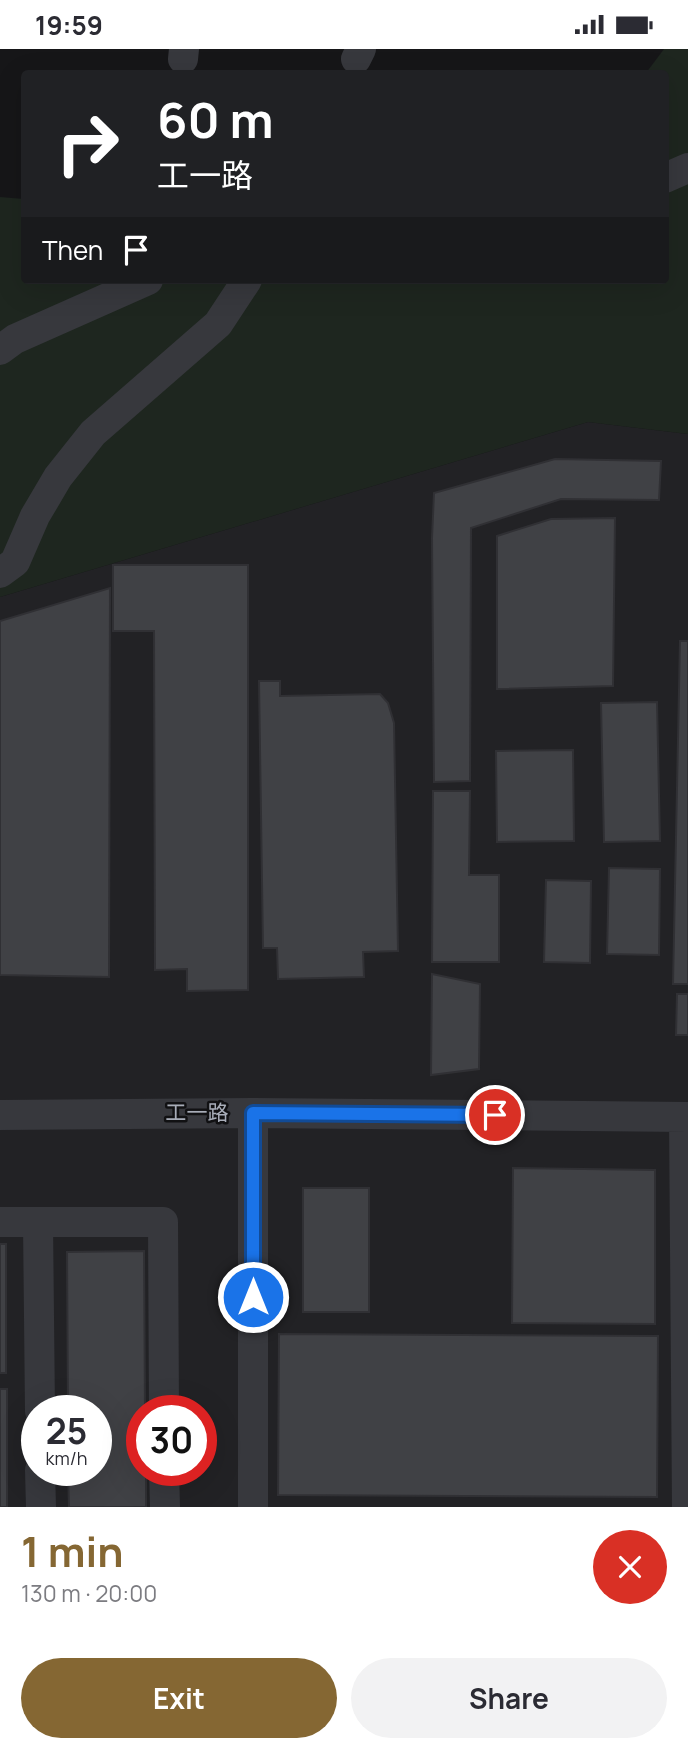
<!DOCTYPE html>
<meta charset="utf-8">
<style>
body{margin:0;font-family:Manrope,"Noto Sans TC",sans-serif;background:#f2f2f3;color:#2b2b33;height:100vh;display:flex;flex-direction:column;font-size:26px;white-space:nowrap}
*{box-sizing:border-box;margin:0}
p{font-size:23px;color:#7c7c81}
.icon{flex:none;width:38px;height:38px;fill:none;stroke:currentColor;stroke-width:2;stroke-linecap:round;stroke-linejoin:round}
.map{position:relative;height:1458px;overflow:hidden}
.side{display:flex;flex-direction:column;background:#fff;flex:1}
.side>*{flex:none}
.guide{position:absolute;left:21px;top:21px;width:648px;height:214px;border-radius:7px;box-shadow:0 7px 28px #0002;background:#202124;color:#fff;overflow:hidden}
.speed{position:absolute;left:21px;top:1346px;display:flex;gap:14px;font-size:35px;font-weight:700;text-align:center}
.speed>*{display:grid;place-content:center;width:91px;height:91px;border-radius:50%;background:#fff;box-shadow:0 7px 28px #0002;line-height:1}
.speed small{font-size:18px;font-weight:400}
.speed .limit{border:10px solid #d22;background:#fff;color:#111}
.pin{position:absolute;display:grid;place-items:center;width:60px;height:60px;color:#fff;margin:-30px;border:4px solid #fff;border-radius:50%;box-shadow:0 2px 7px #0007}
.me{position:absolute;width:77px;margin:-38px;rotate:0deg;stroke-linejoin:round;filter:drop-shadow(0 0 5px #0008)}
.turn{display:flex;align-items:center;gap:24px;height:147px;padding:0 21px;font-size:32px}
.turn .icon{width:91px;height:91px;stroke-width:2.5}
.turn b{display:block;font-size:49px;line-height:60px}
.then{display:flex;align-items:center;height:66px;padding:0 21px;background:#0003;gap:14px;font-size:26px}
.round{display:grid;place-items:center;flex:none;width:74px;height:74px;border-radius:37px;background:#f2f2f3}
.headline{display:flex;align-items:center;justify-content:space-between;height:119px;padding:0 21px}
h1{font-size:42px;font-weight:700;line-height:52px;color:#856733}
.button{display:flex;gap:14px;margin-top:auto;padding:14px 21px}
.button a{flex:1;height:80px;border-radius:42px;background:#856733;color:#fff;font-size:28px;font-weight:700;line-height:80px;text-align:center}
.button a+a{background:#f2f2f3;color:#2b2b33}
.status{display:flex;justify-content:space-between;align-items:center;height:49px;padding:0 35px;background:#fff;direction:ltr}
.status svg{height:19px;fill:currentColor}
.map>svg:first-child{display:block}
.built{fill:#222225;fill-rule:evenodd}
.green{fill:#1e261f}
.building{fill:#404145;stroke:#303034;stroke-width:2}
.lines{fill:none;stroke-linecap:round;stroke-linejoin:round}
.minor{stroke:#37383d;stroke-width:30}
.route-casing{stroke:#114b97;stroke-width:18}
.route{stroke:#1a73e8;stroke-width:12}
.labels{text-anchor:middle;stroke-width:5;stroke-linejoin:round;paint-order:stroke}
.street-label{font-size:21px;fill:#a8adb8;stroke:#111113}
</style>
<div class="status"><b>19:59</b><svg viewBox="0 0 49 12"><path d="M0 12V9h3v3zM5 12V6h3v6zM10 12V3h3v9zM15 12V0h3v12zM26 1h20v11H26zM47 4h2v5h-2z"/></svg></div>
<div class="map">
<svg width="688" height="1458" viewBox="0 0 688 1458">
<rect width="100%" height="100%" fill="#161618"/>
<path class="built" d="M588,373L688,385V1458H0V548ZM37,1362H96V1421H37ZM142,1362H201V1421H142Z"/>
<path class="green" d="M664,0H688V385L588,373L0,548V148L24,150V231H665V24H646Z"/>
<path class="building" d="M555,410L661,412L659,451L561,450L471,479L470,732L434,733L432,489L434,444Z
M615,469L613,637L497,640V487L551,470Z
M113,516H248V941L187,942V920L155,921L154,582H113Z
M110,539L109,928L0,926V572Z
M680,592H688V935H673Z
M259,632H280V647L380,645L388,654L394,674L398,902L363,903L364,928L278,930L277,899H263Z
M657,653L660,792L604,793L601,654Z
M573,701L574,792L497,793L496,702Z
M433,742H470L469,826H499V913H432Z
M609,819L660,820L659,906L607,905Z
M546,831L591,832L590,914L544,913Z
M432,925L480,935L479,1020L431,1026Z
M677,945H688V986H676Z
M513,1119L655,1121V1275L512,1274Z
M303,1139H369V1263H303Z
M0,1195H6V1324H0Z
M144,1202L145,1362H142V1421H146V1458H69L68,1421H96V1362H68L67,1203Z
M279,1285L658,1287L657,1448L278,1446Z
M0,1340H7V1458H0Z"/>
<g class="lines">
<path class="minor" d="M183,10L184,0
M356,10L361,0
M665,129L688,119
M0,301L15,290L148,231
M0,524L15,513L35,467L58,428L93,384L218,275L247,231
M253,1064V1458
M0,1066L253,1064L688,1068
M684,1068L687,1458
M0,1173H163L164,1362
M38,1173L40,1362
M40,1421L41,1458
M164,1421L165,1458"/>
</g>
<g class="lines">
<defs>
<path id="route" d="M253,1248V1064L495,1066"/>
</defs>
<use href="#route" class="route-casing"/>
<use href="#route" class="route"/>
</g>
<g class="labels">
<g class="street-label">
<text x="197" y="1071">工一路</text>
</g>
</g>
</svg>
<div class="speed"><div>25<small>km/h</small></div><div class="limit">30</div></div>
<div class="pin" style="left:495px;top:1066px;background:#d93025"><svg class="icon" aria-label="arrive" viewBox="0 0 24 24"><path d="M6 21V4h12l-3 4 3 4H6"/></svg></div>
<svg class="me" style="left:253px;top:1248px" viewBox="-20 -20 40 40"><circle r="17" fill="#1a73e8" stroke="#fff" stroke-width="3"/><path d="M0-11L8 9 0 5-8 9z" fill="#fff"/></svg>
<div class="guide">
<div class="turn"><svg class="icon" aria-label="right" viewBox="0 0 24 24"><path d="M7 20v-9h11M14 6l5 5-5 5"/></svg><div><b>60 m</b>工一路</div></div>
<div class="then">Then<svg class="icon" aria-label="arrive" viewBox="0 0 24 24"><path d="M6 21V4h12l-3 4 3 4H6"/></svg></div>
</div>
</div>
<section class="side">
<div class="headline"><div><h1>1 min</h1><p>130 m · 20:00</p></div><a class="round" style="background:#d93025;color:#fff"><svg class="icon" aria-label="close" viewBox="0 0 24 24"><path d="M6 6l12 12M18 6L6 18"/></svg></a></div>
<div class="button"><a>Exit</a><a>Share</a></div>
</section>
